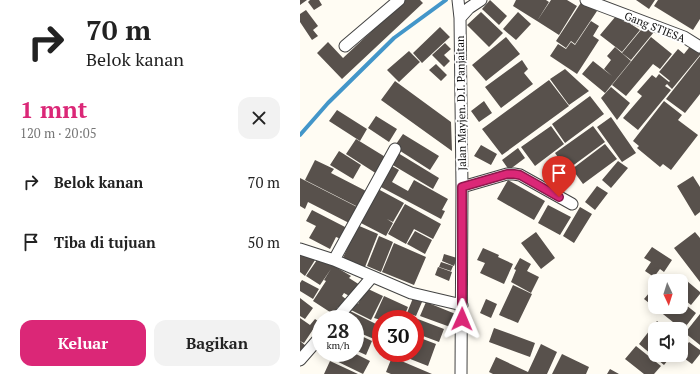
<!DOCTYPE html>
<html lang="id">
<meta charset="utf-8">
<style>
body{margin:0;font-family:"PT Serif",serif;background:#f2f2f2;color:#222;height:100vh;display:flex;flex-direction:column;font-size:15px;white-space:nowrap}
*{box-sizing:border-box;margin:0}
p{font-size:13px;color:#767676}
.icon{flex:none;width:22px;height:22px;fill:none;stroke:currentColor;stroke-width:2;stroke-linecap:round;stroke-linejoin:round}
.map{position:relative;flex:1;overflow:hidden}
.side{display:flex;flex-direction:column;background:#fff;width:300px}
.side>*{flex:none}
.hud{background:#fff;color:#222;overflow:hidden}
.needle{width:26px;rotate:176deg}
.fabs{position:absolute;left:348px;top:274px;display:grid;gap:8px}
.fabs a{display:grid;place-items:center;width:40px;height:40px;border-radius:8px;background:#fff;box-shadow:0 2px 10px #0003;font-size:20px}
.speed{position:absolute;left:12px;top:310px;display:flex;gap:8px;font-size:20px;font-weight:700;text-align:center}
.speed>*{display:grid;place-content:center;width:52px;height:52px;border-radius:50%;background:#fff;box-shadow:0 2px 10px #0003;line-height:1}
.speed small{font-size:10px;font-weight:400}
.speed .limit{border:6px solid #d22;background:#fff;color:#111}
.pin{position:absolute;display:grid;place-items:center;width:34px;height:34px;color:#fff;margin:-41px -17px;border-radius:50% 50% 50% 0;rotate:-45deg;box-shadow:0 0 4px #0007}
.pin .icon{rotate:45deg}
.me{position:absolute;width:44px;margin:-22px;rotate:1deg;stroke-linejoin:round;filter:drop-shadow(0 0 3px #0008)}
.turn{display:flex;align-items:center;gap:14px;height:84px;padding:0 20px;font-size:18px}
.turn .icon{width:52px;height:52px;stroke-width:2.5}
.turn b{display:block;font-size:28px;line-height:34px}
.round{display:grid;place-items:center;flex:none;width:42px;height:42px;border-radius:12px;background:#f2f2f2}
.overview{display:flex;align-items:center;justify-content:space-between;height:68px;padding:0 20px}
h1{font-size:24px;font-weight:700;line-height:30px;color:#db2777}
.action{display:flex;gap:8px;margin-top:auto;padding:8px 20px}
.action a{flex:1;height:46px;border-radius:12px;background:#db2777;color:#fff;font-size:16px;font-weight:700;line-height:46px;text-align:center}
.action a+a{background:#f2f2f2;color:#222}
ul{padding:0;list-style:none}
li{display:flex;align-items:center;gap:12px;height:60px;padding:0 20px}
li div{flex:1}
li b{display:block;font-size:15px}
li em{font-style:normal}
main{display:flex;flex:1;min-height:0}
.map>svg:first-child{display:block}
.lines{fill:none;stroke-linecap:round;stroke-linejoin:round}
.stream{stroke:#4396c9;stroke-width:4}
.building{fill:#58514c}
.minor-casing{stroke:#434343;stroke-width:13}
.minor{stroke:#fff;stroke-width:11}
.route-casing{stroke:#8e194d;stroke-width:10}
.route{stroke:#db2777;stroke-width:7}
.labels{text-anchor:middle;stroke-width:4;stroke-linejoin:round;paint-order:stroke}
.street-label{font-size:11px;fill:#101010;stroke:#fff}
</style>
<main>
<section class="side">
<div class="hud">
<div class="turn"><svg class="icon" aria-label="right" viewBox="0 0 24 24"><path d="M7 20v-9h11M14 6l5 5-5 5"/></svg><div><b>70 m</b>Belok kanan</div></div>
</div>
<div class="overview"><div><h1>1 mnt</h1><p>120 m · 20:05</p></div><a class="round"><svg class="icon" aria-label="close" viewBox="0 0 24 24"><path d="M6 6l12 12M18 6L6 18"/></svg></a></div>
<ul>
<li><svg class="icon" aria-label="right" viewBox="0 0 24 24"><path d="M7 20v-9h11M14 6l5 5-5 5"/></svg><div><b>Belok kanan</b></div><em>70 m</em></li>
<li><svg class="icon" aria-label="arrive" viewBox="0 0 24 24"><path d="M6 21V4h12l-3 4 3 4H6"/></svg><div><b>Tiba di tujuan</b></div><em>50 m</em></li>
</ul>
<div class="action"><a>Keluar</a><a>Bagikan</a></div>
</section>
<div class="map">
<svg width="400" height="374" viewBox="0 0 400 374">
<rect width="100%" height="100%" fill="#fffcf3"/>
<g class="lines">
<path class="stream" d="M0,135L28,103L94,38L146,0"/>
</g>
<path class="building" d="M0,0H7L0,5Z
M10,0H19L22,5L14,10L8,2Z
M105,0H120L123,3L42,79L17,53L28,42L43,58Z
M190,0L207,16L199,25L182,9Z
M216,0H246L249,2L237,21L213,6Z
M251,0H267L277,6L259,35L237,21Z
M336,0H355L349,9Z
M358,0H400V19L393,30L354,6Z
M282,1L297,11L275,44L271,41L266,48L256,41Z
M6,10L18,26L13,30L18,36L12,40L0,22V14Z
M181,12L203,33L189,47L167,25Z
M218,12L231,24L216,40L203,29Z
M316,16L325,22L326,21L340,30L322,52L300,35Z
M291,21L299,26L293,36L299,40L277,74L250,56L258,44L266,49L271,42L275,45Z
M345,25L354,32L331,60L322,53Z
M140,27L150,37L122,63L113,53Z
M206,37L220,54L186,81L172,65Z
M351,37L372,54L360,69L353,64L326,96L312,85Z
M145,43L151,49L144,55L150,61L144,67L132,55Z
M392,44L400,51V55L372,89L367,84L365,86L371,90L338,130L323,118L342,96L337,92L352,75L356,78L359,74L369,82L370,81L359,72L378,49L384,54Z
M315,47L331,61L305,93L282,74L293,61L312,76L304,69L311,60L307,56Z
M109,51L120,62L99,82L87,70Z
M400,56V94L385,113L366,99Z
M222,60L228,69L224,73L233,84L201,108L185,87Z
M136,64L147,75L141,81L129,70Z
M265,69L289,91L269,105L250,79Z
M249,80L269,106L202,155L182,129Z
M95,81L151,122L152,151L81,100Z
M311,87L330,103L317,120L301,98Z
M290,96L304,114L265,143L252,124Z
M184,101L192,113L179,122L171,111Z
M364,101L382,115L378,120L398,135L371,170L363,164L360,167L337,148L339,146L333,141Z
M37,110L67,129L60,141L29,121Z
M76,116L97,129L89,142L68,128Z
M311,117L336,153L322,162L297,127Z
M251,126L264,144L235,166L221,147Z
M293,126L305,142L267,170L255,153Z
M103,134L139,156L130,170L94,147Z
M56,139L87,158L77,174L46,154Z
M305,144L317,159L283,184L272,169Z
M181,145L197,154L191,165L174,156Z
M218,148L225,158L209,170L202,160Z
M39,151L61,165L53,179L30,165Z
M98,153L139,178L133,189L91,164Z
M15,160L34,169L31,173L68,192L60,208L5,180Z
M318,161L328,168L311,188L302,180Z
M90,165L99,170L92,182L108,191L114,180L148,199L142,210L145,211L141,219L79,186Z
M393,176L400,187V212L395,216L377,186Z
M0,178L59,208L51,224L8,202L5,209L0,206Z
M208,180L245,201L234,220L197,199Z
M297,186L308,193L295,210L285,202Z
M78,189L104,203L93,222L87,219L93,223L86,236L57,221Z
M105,204L141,224L133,239L114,229L106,244L88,234Z
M248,205L271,217L260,235L238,223Z
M280,207L292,214L274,243L263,236Z
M12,210L47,228L41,239L36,237L30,249L9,238L16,226L6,221Z
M57,225L78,234L65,267L43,258Z
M115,231L132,240L125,254L107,244Z
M236,232L255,258L241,269L221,243Z
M395,232L400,238V282L374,248Z
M79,236L93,242L81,272L67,266Z
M94,243L126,257L114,285L82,272Z
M352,247L372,260L364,272L360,269L354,277L345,271L351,262L344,258Z
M183,248L199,255L198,257L213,264L204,284L180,273L185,263L177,260Z
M0,250L15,260L5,276L0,272Z
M144,254L157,258L154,266L142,261Z
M19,257L51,276L49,278L60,285L51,297L44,293L42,296L47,300L41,309L38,307L33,314L13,301L26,281L24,280L31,269L20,285L6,276Z
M220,258L231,264L227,271L239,277L231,293L211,282L216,270L214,269Z
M141,262L153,266L151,271L139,267Z
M138,267L152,272L149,281L135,275Z
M2,280L19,289L13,299L0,291V283Z
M387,281L400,292V294L391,305L381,297V289Z
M213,285L232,294L218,323L199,315Z
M355,286V307H381V301L396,313L383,330L344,299Z
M66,288L83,296L71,320L51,310L55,302L58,304Z
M84,296L108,307L103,319H81V320L74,318Z
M0,298L13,308L5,319L0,316Z
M113,298L122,302L116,316L107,313Z
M186,299L197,304L191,318L180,313Z
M126,302L158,315L153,328L120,316Z
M50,311L80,326L74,339L55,331V319H46Z
M400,314V345L385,333Z
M110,316L144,329L139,342L115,333V319H109Z
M0,318L10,325L15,319L21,323V329L19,332L14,328L4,343L0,341Z
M357,321L367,329H355V355H372L364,365L339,344Z
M194,328L235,343L230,357L189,342Z
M55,333L72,341L66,355L55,350Z
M81,336V348L77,346Z
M115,336L136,344L128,366L95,353H115Z
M0,341L6,346L0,354Z
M389,342L400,350V354L392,364L381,356V352Z
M241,344L257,352L247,374H193L189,372L196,357L228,372Z
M336,346L361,366L354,374H344L325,359Z
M28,353H54L70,361L63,374L26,356Z
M262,354L289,367L286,374H252Z
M92,357L132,374H91L86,372Z
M30,361L58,374H24Z
M310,369L319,374H307Z"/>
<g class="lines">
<defs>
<path id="minor" d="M158,0L160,18L162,187L161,374
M286,0L384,37L400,47
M160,18L169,8L181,0
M45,46L99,0
M162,187L207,174H214L220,175L272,204
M0,249L34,260L111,293L162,305
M34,260L95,149
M36,319L72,277
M0,360L21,336"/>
</defs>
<use href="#minor" class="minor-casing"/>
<use href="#minor" class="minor"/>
</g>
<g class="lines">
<defs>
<path id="route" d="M162,319V187L207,174H214L220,175L259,197"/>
</defs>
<use href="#route" class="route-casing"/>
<use href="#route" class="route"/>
</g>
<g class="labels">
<g class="street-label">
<text transform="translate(355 27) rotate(22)" y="4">Gang STIESA</text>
<text transform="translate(161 103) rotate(-91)" y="4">Jalan Mayjen. D.I. Panjaitan</text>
</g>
</g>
</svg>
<div class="fabs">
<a><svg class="needle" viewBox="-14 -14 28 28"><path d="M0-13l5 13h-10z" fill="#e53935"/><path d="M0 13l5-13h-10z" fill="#767676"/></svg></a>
<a><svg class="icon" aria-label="sound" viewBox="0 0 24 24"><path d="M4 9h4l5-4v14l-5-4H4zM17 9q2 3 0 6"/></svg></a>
</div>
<div class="speed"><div>28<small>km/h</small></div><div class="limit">30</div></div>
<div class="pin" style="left:259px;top:197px;background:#d93025"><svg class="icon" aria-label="arrive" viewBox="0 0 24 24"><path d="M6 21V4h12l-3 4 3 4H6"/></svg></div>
<svg class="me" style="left:162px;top:319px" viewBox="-20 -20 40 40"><path d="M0-17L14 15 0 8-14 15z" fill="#db2777" stroke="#fff" stroke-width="4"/></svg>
</div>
</main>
